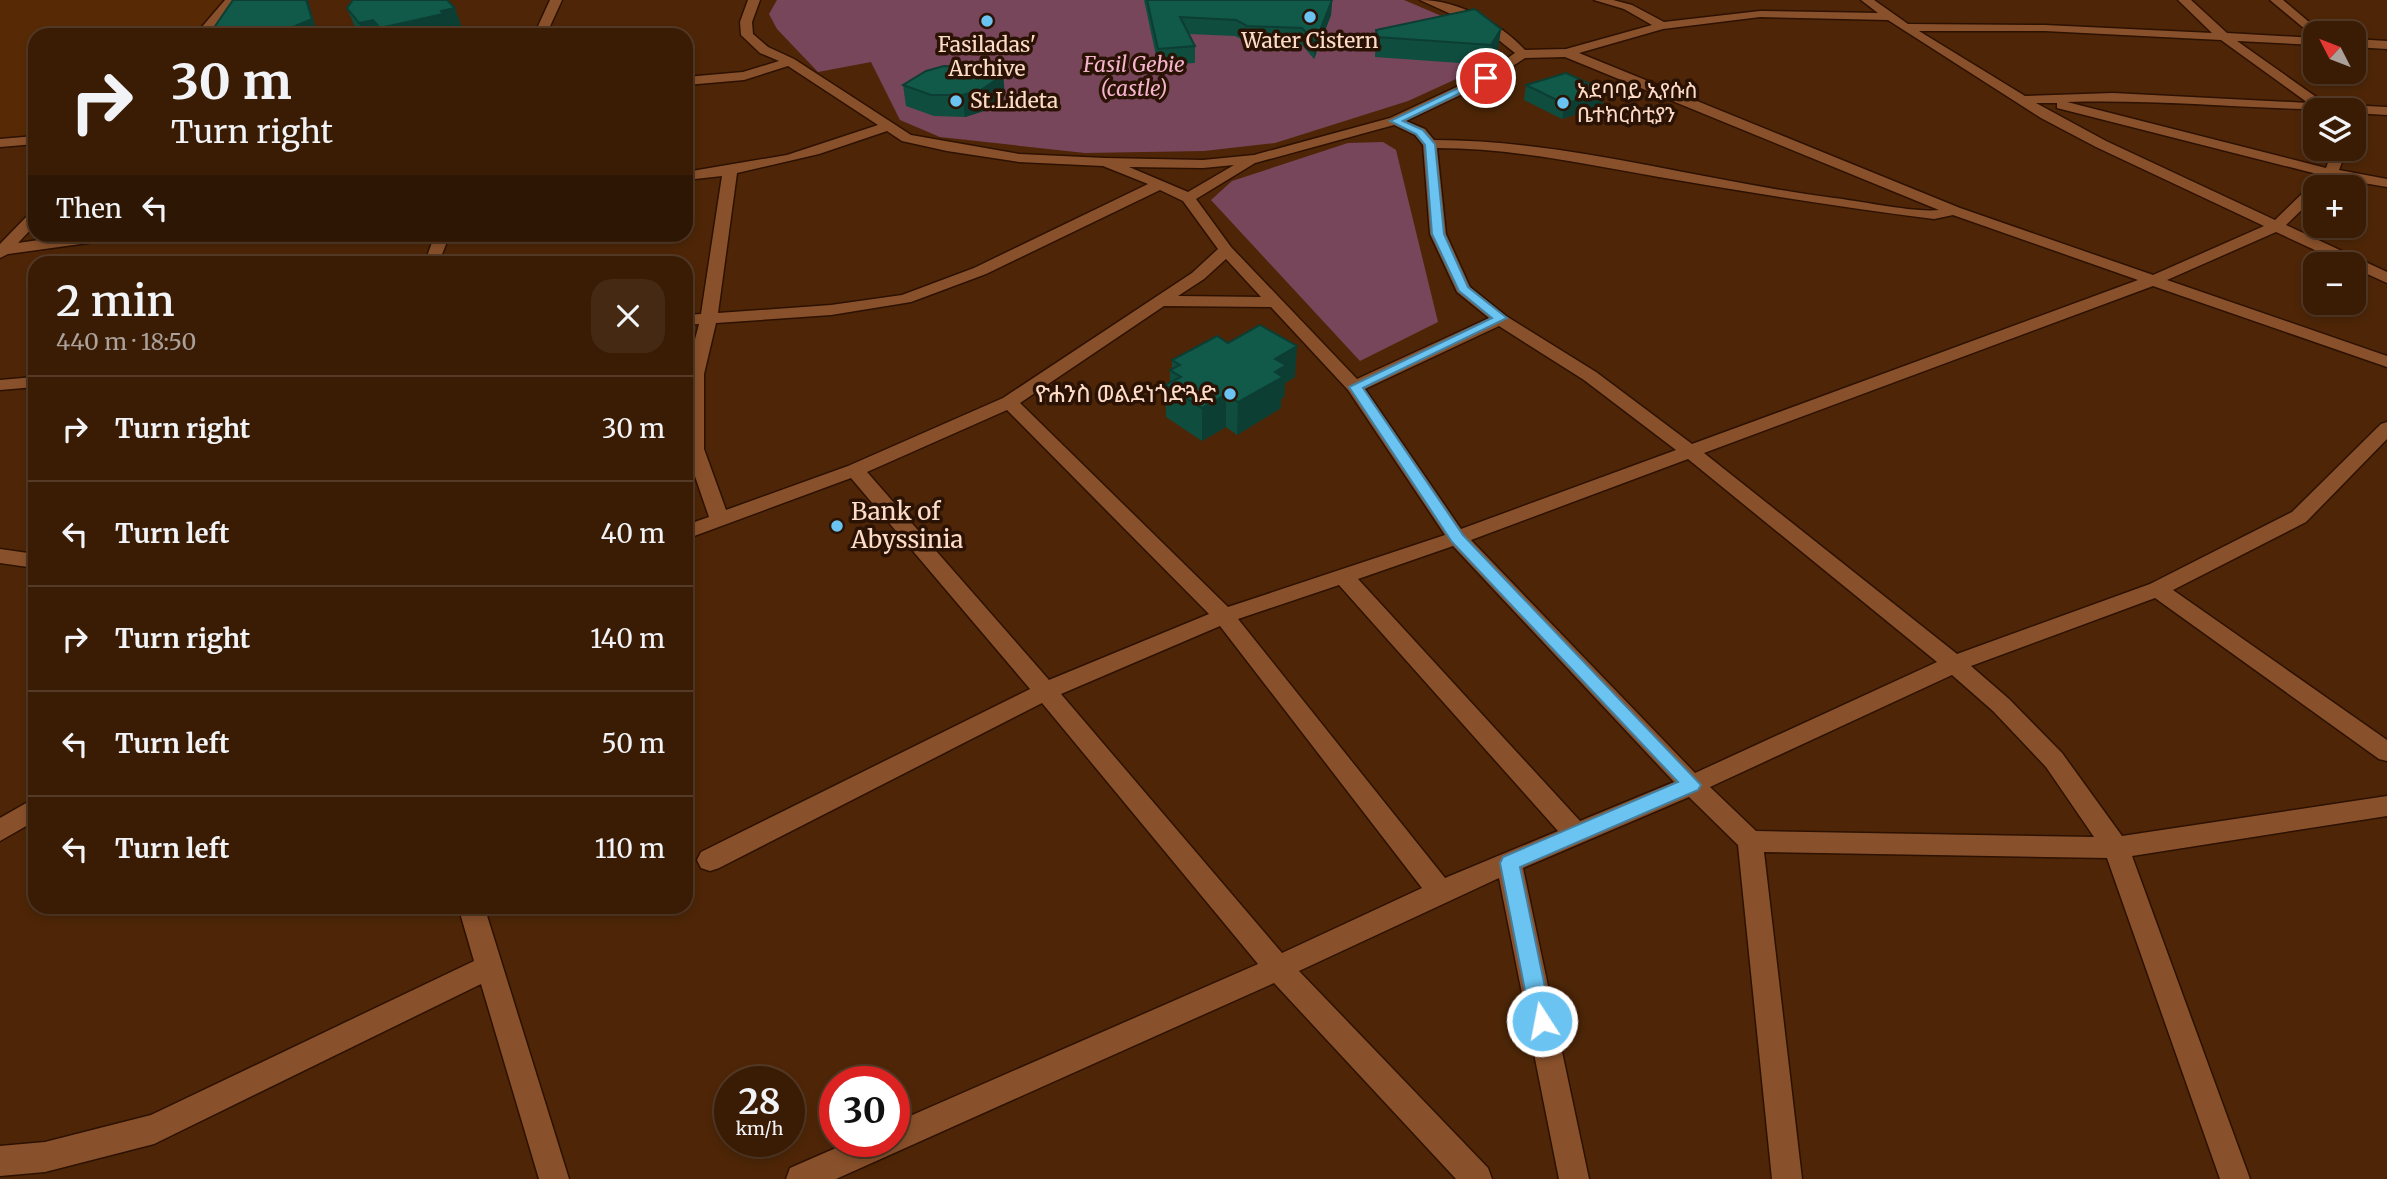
<!DOCTYPE html>
<meta charset="utf-8">
<style>
body{margin:0;font-family:Merriweather,"Noto Sans Ethiopic",serif;background:#452913;color:#f1f3f6;height:100vh;display:flex;flex-direction:column;font-size:26px;white-space:nowrap}
*{box-sizing:border-box;margin:0}
p{font-size:23px;color:#aba19a}
.icon{flex:none;width:38px;height:38px;fill:none;stroke:currentColor;stroke-width:2;stroke-linecap:round;stroke-linejoin:round}
.map{position:relative;flex:1;overflow:hidden}
.drawer{position:absolute;left:28px;top:256px;width:665px;height:658px;display:flex;flex-direction:column;background:#3a1c05;border-radius:21px;box-shadow:0 4px 10px #0003,0 0 0 2px #543a27}
.drawer>*{flex:none}
.guide{position:absolute;left:28px;top:28px;width:665px;height:214px;border-radius:21px;box-shadow:0 4px 10px #0003,0 0 0 2px #543a27;background:#3a1c05;color:#f1f3f6;overflow:hidden}
.needle{width:46px;rotate:312deg}
.fabs{position:absolute;left:2303px;top:21px;display:grid;gap:14px}
.fabs a{display:grid;place-items:center;width:63px;height:63px;border-radius:14px;background:#3a1c05;box-shadow:0 4px 10px #0003,0 0 0 2px #543a27;font-size:35px}
.speed{position:absolute;left:714px;top:1066px;display:flex;gap:14px;font-size:35px;font-weight:700;text-align:center}
.speed>*{display:grid;place-content:center;width:91px;height:91px;border-radius:50%;background:#3a1c05;box-shadow:0 4px 10px #0003,0 0 0 2px #543a27;line-height:1}
.speed small{font-size:18px;font-weight:400}
.speed .limit{border:10px solid #d22;background:#fff;color:#111}
.pin{position:absolute;display:grid;place-items:center;width:60px;height:60px;color:#fff;margin:-30px;border:4px solid #fff;border-radius:50%;box-shadow:0 2px 7px #0007}
.me{position:absolute;width:77px;margin:-38px;rotate:349deg;stroke-linejoin:round;filter:drop-shadow(0 0 5px #0008)}
.turn{display:flex;align-items:center;gap:24px;height:147px;padding:0 28px;font-size:32px}
.turn .icon{width:91px;height:91px;stroke-width:2.5}
.turn b{display:block;font-size:49px;line-height:60px}
.then{display:flex;align-items:center;height:66px;padding:0 28px;background:#0003;gap:14px;font-size:26px}
.round{display:grid;place-items:center;flex:none;width:74px;height:74px;border-radius:21px;background:#452913}
.overview{display:flex;align-items:center;justify-content:space-between;height:119px;padding:0 28px}
h1{font-size:42px;font-weight:600;line-height:52px}
ul{padding:0;list-style:none}
li{display:flex;align-items:center;gap:21px;height:105px;padding:0 28px;border-top:2px solid #543a27}
li div{flex:1}
li b{display:block;font-size:26px}
li em{font-style:normal}
.map>svg:first-child{display:block}
.built{fill:#572a05}
.green{fill:#78465b}
.lines{fill:none;stroke-linecap:round;stroke-linejoin:round}
.minor-casing{stroke:#2d1100;stroke-width:3}
.minor{fill:#89512b;fill-rule:evenodd}
.wall{fill:#0f4d3f}
.shaded-wall{fill:#0c3e33}
.building{fill:#115949;stroke:#0c3e33;stroke-width:2}
.route{fill:#6ac3f1;stroke:#457f9d;stroke-width:2}
.poi-dot{fill:#6ac3f1;stroke:#2a1304;stroke-width:2.5}
.labels{text-anchor:middle;stroke-width:7;stroke-linejoin:round;paint-order:stroke}
.far-poi-label{font-size:21px;fill:#fedcc8;stroke:#2a1304}
.far-park-label{font-size:21px;font-style:italic;fill:#f7b4cf;stroke:#2a1304}
.poi-label{font-size:24px;fill:#fedcc8;stroke:#2a1304;text-anchor:end}
</style>
<div class="map">
<svg width="2387" height="1179" viewBox="0 0 2387 1179">
<rect width="100%" height="100%" fill="#4e2607"/>
<path class="built" d="M0,0H230L199,35H35V140L0,143Z"/>
<path class="green" d="M777,0H1404L1472,29L1489,64L1408,101L1275,143L1204,151L1085,153L940,137L900,120L871,62L818,72L777,29L769,14Z
M1383,142L1396,150L1438,322L1360,361L1211,200L1232,181L1348,143Z"/>
<g class="lines">
<defs>
<path id="minor" d="M225,0H237L207,35H195Z
M550,0H562L546,35H534Z
M748,0H760L752,22L753,34L768,47L794,59L911,135L1019,154L1105,158L1203,160L1254,155L1390,118L1482,75L1515,53L1486,30L1420,0C1458,0 1500,23 1525,50L1566,49L1652,25L1624,9L1594,0H1613L1632,5L1664,22L1760,11L1878,13L1861,0H1874L1908,24L2045,25L2212,33L2178,0H2191L2227,33L2315,38V45L2237,41L2326,104L2387,107V115L2354,113V110C2259,110 2163,99 2067,102L2326,168L2333,149H2347L2339,170L2387,179V187L2334,178L2326,186L2315,187V197L2286,225L2387,272V283L2354,268V264H2345L2276,232L2167,280L2387,356V367L2153,286L1704,453L1957,654L2150,584L2292,512L2381,424L2387,422V439L2306,522L2173,590L2387,740V761L2379,759L2155,598L1971,666L2009,699L2062,753L2122,836L2387,796V816L2132,856L2250,1179H2220L2107,858L1764,852L1802,1179H1772L1738,845L1689,797L1523,868L1589,1179H1559L1499,878L1299,971L1488,1168L1492,1179H1456L1274,983L836,1179H786L790,1168L852,1141H894V1123L1258,964L1042,703L719,868L710,871L701,868L697,860L701,852L1030,689L851,478L686,539V525L709,517L686,450V374L699,324L686,325V315L701,314L722,176L686,180V172L787,155L878,125L788,66L744,80L686,85V77L743,72L779,61L760,53L741,35L740,22ZM1760,17L1888,20L2041,118L2096,147L2264,226L2153,275L1960,208L1579,53L1663,29ZM1919,31H2045L2221,40L2308,103L2113,93L2025,96ZM1565,57L1939,210C1916,213 1860,201 1834,198C1701,181 1568,140 1434,140L1425,129L1406,121L1490,81L1525,58ZM2036,103H2057V108L2321,175L2315,185L2310,186L2275,220L2106,141ZM1394,125L1415,135L1423,145L1430,234L1457,292L1489,318L1357,379L1231,247L1196,199L1255,163ZM887,131L902,141L947,151L1019,162L1103,166L1148,184L974,268L902,295L831,305L718,313L737,173L819,154ZM1437,148C1512,148 1586,164 1659,177C1751,193 1842,207 1934,219L1953,215L2138,280L1692,444L1596,372L1506,316L1470,287L1446,234ZM1234,165L1188,192L1129,167L1203,168ZM1160,190L1183,201L1218,249L1192,273L1003,398L848,466L726,510L704,449V374L716,323L831,315L911,302L986,274ZM1226,259L1261,297L1178,296L1204,279ZM1164,306L1271,307L1348,390L1445,535L1228,607L1020,403ZM1499,326L1584,380L1676,450L1461,529L1365,389ZM1007,410L1209,614L1049,680L867,472ZM1688,459L1937,662L1695,773L1471,540ZM1453,546L1674,782L1580,821L1358,579ZM1339,585L1558,831L1445,878L1238,619ZM1220,626L1422,888L1282,953L1061,694ZM1952,675L1993,711L2046,767L2094,837L1756,831L1710,787Z
M2270,0H2283L2322,33L2312,35Z
M2354,39L2387,41V49L2354,47Z
M35,136V144L0,147V139Z
M35,212V225L18,243L81,234H124L117,239L8,254L0,258V244L30,213Z
M435,234H450L439,262H425Z
M35,377V387L0,390V380Z
M0,549L35,554V568L0,563Z
M35,798V821L0,841V818Z
M458,906H484L569,1179H539L481,984L154,1144L45,1172L0,1176V1146L45,1142L151,1115L474,961Z"/>
</defs>
<use href="#minor" class="minor-casing"/>
<use href="#minor" class="minor"/>
</g>
<path class="wall" d="M1144,0H1332L1331,15L1314,59L1301,44L1247,42L1235,36L1188,34L1195,46V63L1158,65Z
M347,8L462,27L449,30L450,33L440,35H361L355,27Z
M1501,29L1498,49L1488,65L1375,57L1376,30Z
M1003,75L1005,96L984,111L965,117L934,116L906,106L903,85Z
M1526,85L1605,91L1602,106L1562,119L1524,100Z
M1172,360L1295,377L1285,383L1284,397L1281,399V408L1237,435L1226,427L1202,441L1166,417L1165,385L1170,383V370L1172,369Z"/>
<path class="shaded-wall" d="M306,0H308L316,29L303,35H274Z
M1332,0L1331,15L1314,59L1315,43Z
M455,8L462,27L449,30L450,33L440,35H383L380,28Z
M373,20L380,35H364L359,23Z
M1501,29L1498,49L1488,65L1491,45Z
M1003,75L1005,96L984,111L965,117L962,95Z
M1605,91L1602,106L1562,119L1565,104Z
M1297,346L1295,377L1285,383L1284,397L1281,399V408L1237,435L1238,402L1275,359Z
M1226,395V427L1202,441V408Z"/>
<path class="building" d="M233,0H306L312,19L274,35H209Z
M353,0H447L455,8L441,11L443,14L380,28L373,20L359,23L347,8Z
M1147,0H1332L1315,43L1302,28L1247,26L1236,20L1180,17L1195,46L1158,49Z
M1475,9L1501,29L1491,45L1377,37L1376,30Z
M944,66L975,67L1003,75L981,90L962,95H931L903,85L926,71Z
M1566,73L1605,91L1565,104L1526,85Z
M1260,325L1297,346L1275,359L1286,365L1275,372L1283,377L1238,402L1226,395L1202,408L1165,385L1181,377L1170,370L1180,365L1172,360L1217,336L1228,343Z"/>
<path class="route" d="M1483,76L1491,78L1403,121L1423,130L1435,144L1444,234L1468,287L1507,318L1363,388L1463,535L1701,785L1698,790L1520,867L1552,1021L1549,1028L1542,1031L1534,1028L1531,1021L1500,863L1503,857L1678,782L1452,542L1349,387L1492,318L1459,291L1432,234L1425,145L1416,134L1390,121Z"/>
<g class="poi-dot">
<circle cx="1310" cy="17" r="7"/>
<circle cx="987" cy="21" r="7"/>
<circle cx="956" cy="101" r="7"/>
<circle cx="1563" cy="103" r="7"/>
<circle cx="1230" cy="394" r="7"/>
<circle cx="837" cy="526" r="7"/>
</g>
<g class="labels">
<g class="far-poi-label">
<text x="1310" y="48">Water Cistern</text>
<text x="987" y="52">Fasiladas'<tspan x="987" dy="24">Archive</tspan></text>
<text x="1577" y="98" text-anchor="start">አደባባይ ኢየሱስ<tspan x="1577" dy="24">ቤተክርስቲያን</tspan></text>
<text x="970" y="108" text-anchor="start">St.Lideta</text>
</g>
<g class="far-park-label">
<text x="1134" y="72">Fasil Gebie<tspan x="1134" dy="24">(castle)</tspan></text>
</g>
<g class="poi-label">
<text x="1216" y="402">ዮሐንስ ወልደነጎድጓድ</text>
<text x="851" y="520" text-anchor="start">Bank of<tspan x="851" dy="28">Abyssinia</tspan></text>
</g>
</g>
</svg>
<div class="fabs">
<a><svg class="needle" viewBox="-14 -14 28 28"><path d="M0-13l5 13h-10z" fill="#e53935"/><path d="M0 13l5-13h-10z" fill="#aba19a"/></svg></a>
<a><svg class="icon" aria-label="layers" viewBox="0 0 24 24"><path d="M12 4l9 5-9 5-9-5zM3 14l9 5 9-5"/></svg></a>
<a>+</a>
<a>−</a>
</div>
<div class="speed"><div>28<small>km/h</small></div><div class="limit">30</div></div>
<div class="pin" style="left:1486px;top:78px;background:#d93025"><svg class="icon" aria-label="arrive" viewBox="0 0 24 24"><path d="M6 21V4h12l-3 4 3 4H6"/></svg></div>
<svg class="me" style="left:1542px;top:1021px" viewBox="-20 -20 40 40"><circle r="17" fill="#6ac3f1" stroke="#fff" stroke-width="3"/><path d="M0-11L8 9 0 5-8 9z" fill="#fff"/></svg>
<div class="guide">
<div class="turn"><svg class="icon" aria-label="right" viewBox="0 0 24 24"><path d="M7 20v-9h11M14 6l5 5-5 5"/></svg><div><b>30 m</b>Turn right</div></div>
<div class="then">Then<svg class="icon" aria-label="left" viewBox="0 0 24 24"><path d="M17 20v-9H6M10 6l-5 5 5 5"/></svg></div>
</div>
<section class="drawer">
<div class="overview"><div><h1>2 min</h1><p>440 m · 18:50</p></div><a class="round"><svg class="icon" aria-label="close" viewBox="0 0 24 24"><path d="M6 6l12 12M18 6L6 18"/></svg></a></div>
<ul>
<li><svg class="icon" aria-label="right" viewBox="0 0 24 24"><path d="M7 20v-9h11M14 6l5 5-5 5"/></svg><div><b>Turn right</b></div><em>30 m</em></li>
<li><svg class="icon" aria-label="left" viewBox="0 0 24 24"><path d="M17 20v-9H6M10 6l-5 5 5 5"/></svg><div><b>Turn left</b></div><em>40 m</em></li>
<li><svg class="icon" aria-label="right" viewBox="0 0 24 24"><path d="M7 20v-9h11M14 6l5 5-5 5"/></svg><div><b>Turn right</b></div><em>140 m</em></li>
<li><svg class="icon" aria-label="left" viewBox="0 0 24 24"><path d="M17 20v-9H6M10 6l-5 5 5 5"/></svg><div><b>Turn left</b></div><em>50 m</em></li>
<li><svg class="icon" aria-label="left" viewBox="0 0 24 24"><path d="M17 20v-9H6M10 6l-5 5 5 5"/></svg><div><b>Turn left</b></div><em>110 m</em></li>
</ul>
</section>
</div>
